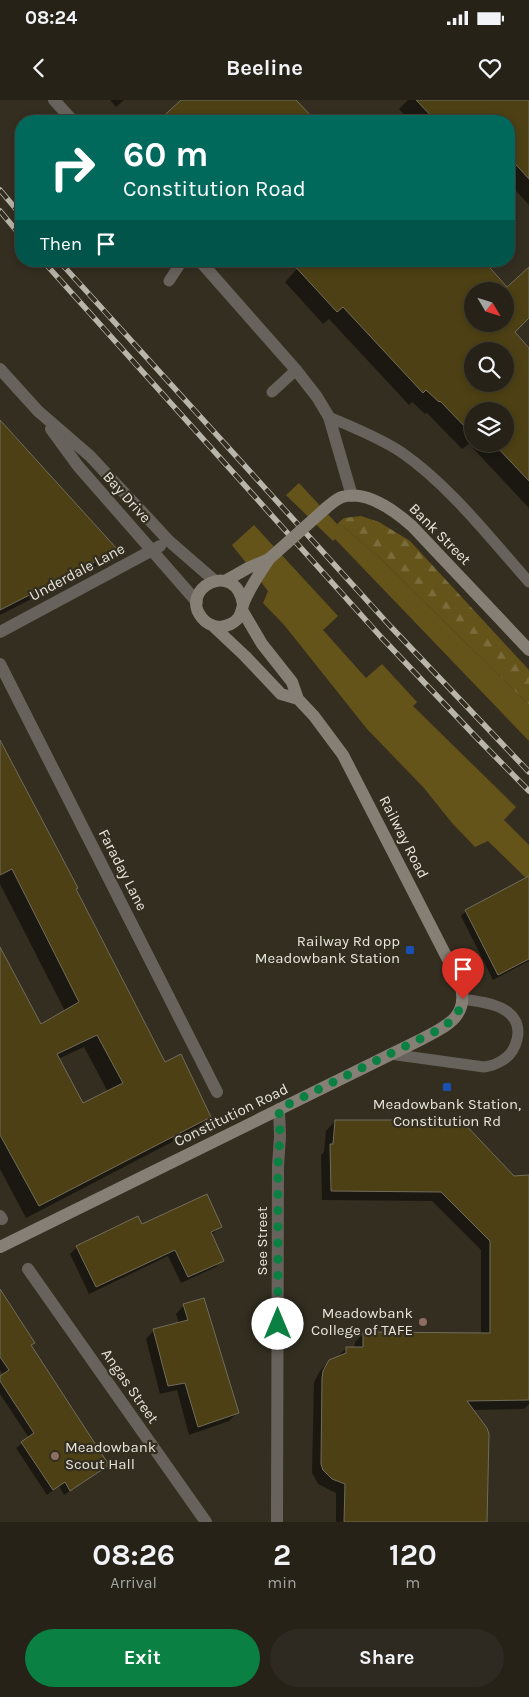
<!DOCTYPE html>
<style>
body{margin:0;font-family:Karla,sans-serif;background:#2e2a21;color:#f1f3f6;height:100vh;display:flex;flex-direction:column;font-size:19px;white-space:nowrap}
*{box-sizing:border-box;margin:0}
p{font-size:16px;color:#a4a4a2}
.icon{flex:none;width:28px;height:28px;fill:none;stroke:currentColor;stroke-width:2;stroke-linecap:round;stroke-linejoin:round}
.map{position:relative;height:1422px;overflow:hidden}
.panel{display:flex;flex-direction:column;background:#262218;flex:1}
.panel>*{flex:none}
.top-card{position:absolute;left:15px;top:15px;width:500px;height:152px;border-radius:20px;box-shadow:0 2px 8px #0003,0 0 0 1px #423f37;background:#00695c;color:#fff;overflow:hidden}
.needle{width:32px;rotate:128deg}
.fabs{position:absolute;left:464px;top:182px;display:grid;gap:10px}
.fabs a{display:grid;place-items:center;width:50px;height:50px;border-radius:50%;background:#262218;box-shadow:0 2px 8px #0003,0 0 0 1px #423f37;font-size:25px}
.pin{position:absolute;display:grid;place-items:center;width:42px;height:42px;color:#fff;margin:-51px -21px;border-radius:50% 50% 50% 0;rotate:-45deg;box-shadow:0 0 5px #0007}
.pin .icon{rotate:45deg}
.me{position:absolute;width:55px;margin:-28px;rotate:0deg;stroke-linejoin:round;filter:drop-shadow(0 0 4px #0008)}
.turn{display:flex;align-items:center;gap:18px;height:105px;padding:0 25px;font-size:22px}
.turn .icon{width:65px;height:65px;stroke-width:2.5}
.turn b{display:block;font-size:35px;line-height:42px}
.then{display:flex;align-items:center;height:48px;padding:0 25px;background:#0003;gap:10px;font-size:19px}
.eta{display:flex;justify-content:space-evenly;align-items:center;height:85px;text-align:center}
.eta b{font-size:30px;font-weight:700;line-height:35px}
.button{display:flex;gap:10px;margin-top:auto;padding:10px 25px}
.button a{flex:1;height:58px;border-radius:30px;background:#0b8043;color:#fff;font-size:20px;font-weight:700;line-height:58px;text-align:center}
.button a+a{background:#2e2a21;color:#f1f3f6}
.status{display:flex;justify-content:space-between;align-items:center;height:35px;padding:0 25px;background:#262218;direction:ltr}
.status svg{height:14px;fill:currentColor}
header{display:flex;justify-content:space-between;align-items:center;height:65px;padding:0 25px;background:#262218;font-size:22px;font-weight:700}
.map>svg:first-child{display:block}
.green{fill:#65541a}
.forest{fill:url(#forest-firs)}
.shadow{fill:#0007;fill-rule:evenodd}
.building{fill:#4d4014;stroke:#716c5c;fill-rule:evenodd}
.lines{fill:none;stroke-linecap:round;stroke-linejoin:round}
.lane{stroke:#67635c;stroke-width:11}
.street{stroke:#67635c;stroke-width:12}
.secondary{stroke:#867f75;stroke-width:12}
.rail-casing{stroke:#b8b5ab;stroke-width:5.5}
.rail{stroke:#332e20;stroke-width:4;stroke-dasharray:11;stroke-linecap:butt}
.secondary-bridge{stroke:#867f75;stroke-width:12}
.route{stroke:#0b8043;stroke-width:9;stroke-dasharray:0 16.2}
.transit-dot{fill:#1a4fb4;stroke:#332e20;stroke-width:2}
.education-dot{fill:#8d6e63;stroke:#332e20;stroke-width:2}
.labels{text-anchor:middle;stroke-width:4.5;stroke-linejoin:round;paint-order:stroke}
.street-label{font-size:15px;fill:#e7e4db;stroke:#332e20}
.poi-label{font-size:15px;fill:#e7e4db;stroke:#332e20;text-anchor:end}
</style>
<div class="status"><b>08:24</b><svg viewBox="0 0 49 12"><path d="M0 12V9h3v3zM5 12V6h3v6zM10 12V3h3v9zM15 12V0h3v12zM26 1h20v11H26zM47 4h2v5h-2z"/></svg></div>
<header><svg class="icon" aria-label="back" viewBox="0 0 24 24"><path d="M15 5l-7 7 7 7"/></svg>Beeline<svg class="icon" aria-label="heart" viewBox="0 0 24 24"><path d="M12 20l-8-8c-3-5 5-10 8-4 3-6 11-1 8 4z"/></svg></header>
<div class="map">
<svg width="529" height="1422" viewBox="0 0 529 1422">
<defs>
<pattern id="forest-firs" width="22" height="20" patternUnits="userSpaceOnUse" patternTransform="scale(1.25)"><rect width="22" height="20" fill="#65541a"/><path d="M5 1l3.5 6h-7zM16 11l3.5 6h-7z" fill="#7b6c3b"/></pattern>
</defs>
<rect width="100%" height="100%" fill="#332e20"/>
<path class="green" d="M299,383L337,424L344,427L380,458L529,605V641L335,439L333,441L286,395Z
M254,425L338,516L323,530L366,578L382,564L417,602L413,606L516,707L504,720L529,745V781L488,741L475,747L452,723L424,688L367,629L285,526L263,503L268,491L232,445Z"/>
<path class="forest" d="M361,416L379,422L410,441L529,570V605L380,458L344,427L337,424L344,418Z"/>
<path class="shadow" d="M110,0H124L116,7Z
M183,0H294L314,21H159Z
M408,0H529V105L509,83V21H411L399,9Z
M297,169L507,189L529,173V218L513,232L529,250V408L469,344L462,349L427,313L425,314L412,302L409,305L329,219L323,224L285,182ZM472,191H505V224H472ZM472,251H505V284H472ZM472,311H505V344H472Z
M0,322L117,450L104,462L0,515Z
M0,644L165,963L210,1016L197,1029L26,1118L0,1069V850L40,926L65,911L0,784ZM84,947L108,992L82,1005L58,959Z
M529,777V861L493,880L461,816L466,811Z
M335,1021L514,1077H529V1304L524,1309L472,1310L486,1422H336V1393L318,1384L312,1373L314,1282L320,1271L329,1261L337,1257L347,1248H354L355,1242L364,1233L481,1234V1150L432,1101L322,1100L321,1055L324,1052L326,1031Z
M141,1125L220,1127L211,1135L222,1160L216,1167L181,1183L168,1156L89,1194L70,1154L77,1147Z
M0,1205L30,1246L107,1364L102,1370L64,1395L59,1386L47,1395L16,1348L29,1338L0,1294V1277L3,1275L0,1270Z
M184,1205L237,1313L229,1321L189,1335L177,1290L160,1294L146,1239L154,1230L179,1223L176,1214Z"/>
<path class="building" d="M181,0H296L316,21H158Z
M416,0H529V79L509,57V21H436Z
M290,161H484L507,187L529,167V218L515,232L529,248V381L494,344H505V311H472V334L440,301L439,302L426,290L423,293L343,207L337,212ZM472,191H505V224H472ZM472,251H505V284H472Z
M0,320L118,450L0,510Z
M0,640L78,788L76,789L165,962L181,954L211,1017L39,1106L0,1035V847L41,924L79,902L12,769L0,775ZM97,935L123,983L83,1003L57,954Z
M529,776V859L498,875L465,810Z
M335,1020H461L514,1076L529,1075V1300L467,1301L487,1328L489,1334L487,1422H344L345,1384L332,1379L323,1370L321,1364L322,1278L323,1271L329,1260L346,1253V1247H363V1232L490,1233V1141L441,1092L331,1091L330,1044H333Z
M207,1094L222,1127L211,1132L224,1161L188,1177L175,1150L96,1187L76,1146L138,1116L142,1124Z
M0,1189L35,1243L31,1245L109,1365L70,1391L65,1382L53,1390L21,1342L34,1333L0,1281V1276L9,1270L0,1257Z
M204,1198L239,1313L198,1327L185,1283L168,1286L153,1229L188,1220L183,1204Z"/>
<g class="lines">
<path class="lane" d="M169,181L182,161
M272,292L296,270
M329,317C354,328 378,337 401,352C449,385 490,438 529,482
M390,954L484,967C491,966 497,964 503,960C517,951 524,928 511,915C500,903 479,902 463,899"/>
<path class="street" d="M54,0L73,21
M200,161L296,270L317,297L329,317L352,396
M0,269L38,311L90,356L169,441L215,481
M51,329L78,366L197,502
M0,532L160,446
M0,564L217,992
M0,1116L2,1119
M28,1169L206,1422
M277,1422L278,1066L280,1036L279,1009"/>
<path class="secondary" d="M326,408C331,404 336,399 342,397C367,390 395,411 412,426L529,550
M225,481L248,468L269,459
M243,504C235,458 178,489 202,518C206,523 212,526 219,527C226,527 235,523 239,517C242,512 242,507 244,502C250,487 260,473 269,459
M212,525L245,556L281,594L298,599
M0,1147L422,939C447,926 470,916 460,883L343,655L314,616L298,599L292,582L262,544L242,510"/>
<defs>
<path id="rail" d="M0,90L21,115
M0,111L21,136
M43,161L381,537L476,637L529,691
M59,161L391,527L529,672"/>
</defs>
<use href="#rail" class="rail-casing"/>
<use href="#rail" class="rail"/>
<path class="secondary-bridge" d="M269,459L326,408"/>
</g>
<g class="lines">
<path class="route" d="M278,1224V1066L280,1036L279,1009L440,929C452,921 460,913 463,899"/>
</g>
<g class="transit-dot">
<rect x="405" y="845" width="10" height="10" rx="2.5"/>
<rect x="442" y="982" width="10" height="10" rx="2.5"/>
</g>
<g class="education-dot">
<circle cx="423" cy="1222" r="5"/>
<circle cx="55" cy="1356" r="5"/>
</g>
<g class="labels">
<g class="street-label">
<text transform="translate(127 397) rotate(48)" y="5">Bay Drive</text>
<text transform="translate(440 434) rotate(45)" y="5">Bank Street</text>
<text transform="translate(77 472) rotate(-28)" y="5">Underdale Lane</text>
<text transform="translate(404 737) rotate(63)" y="5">Railway Road</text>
<text transform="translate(123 770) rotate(63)" y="5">Faraday Lane</text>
<text transform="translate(231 1015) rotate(-26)" y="5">Constitution Road</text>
<text transform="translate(262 1141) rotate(-90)" y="5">See Street</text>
<text transform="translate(130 1286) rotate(55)" y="5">Angas Street</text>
</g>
<g class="poi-label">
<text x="400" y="846">Railway Rd opp<tspan x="400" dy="17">Meadowbank Station</tspan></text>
<text x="447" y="1009" text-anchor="middle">Meadowbank Station,<tspan x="447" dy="17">Constitution Rd</tspan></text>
<text x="413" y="1218">Meadowbank<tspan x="413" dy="17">College of TAFE</tspan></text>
<text x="65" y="1352" text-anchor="start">Meadowbank<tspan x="65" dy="17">Scout Hall</tspan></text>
</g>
</g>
</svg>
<div class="fabs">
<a><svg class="needle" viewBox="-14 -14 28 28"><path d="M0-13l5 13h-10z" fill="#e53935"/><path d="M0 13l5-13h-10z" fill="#a4a4a2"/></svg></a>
<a><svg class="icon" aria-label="search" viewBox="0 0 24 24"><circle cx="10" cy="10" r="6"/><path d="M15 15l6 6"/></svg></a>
<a><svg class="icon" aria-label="layers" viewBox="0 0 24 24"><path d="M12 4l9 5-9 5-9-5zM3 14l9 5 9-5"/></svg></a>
</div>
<div class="pin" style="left:463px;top:899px;background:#d93025"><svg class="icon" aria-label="arrive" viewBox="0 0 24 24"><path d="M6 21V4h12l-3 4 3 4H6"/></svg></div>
<svg class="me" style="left:278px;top:1224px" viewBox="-20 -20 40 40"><circle r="19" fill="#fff"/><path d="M0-13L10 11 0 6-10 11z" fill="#0b8043"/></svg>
<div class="top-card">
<div class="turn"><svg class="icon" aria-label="right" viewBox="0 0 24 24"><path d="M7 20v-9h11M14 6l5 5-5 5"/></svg><div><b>60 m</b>Constitution Road</div></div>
<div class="then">Then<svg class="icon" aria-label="arrive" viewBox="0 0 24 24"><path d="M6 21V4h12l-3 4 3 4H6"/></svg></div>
</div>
</div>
<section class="panel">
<div class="eta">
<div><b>08:26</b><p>Arrival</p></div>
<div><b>2</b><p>min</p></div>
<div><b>120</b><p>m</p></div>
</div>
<div class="button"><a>Exit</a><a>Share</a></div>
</section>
